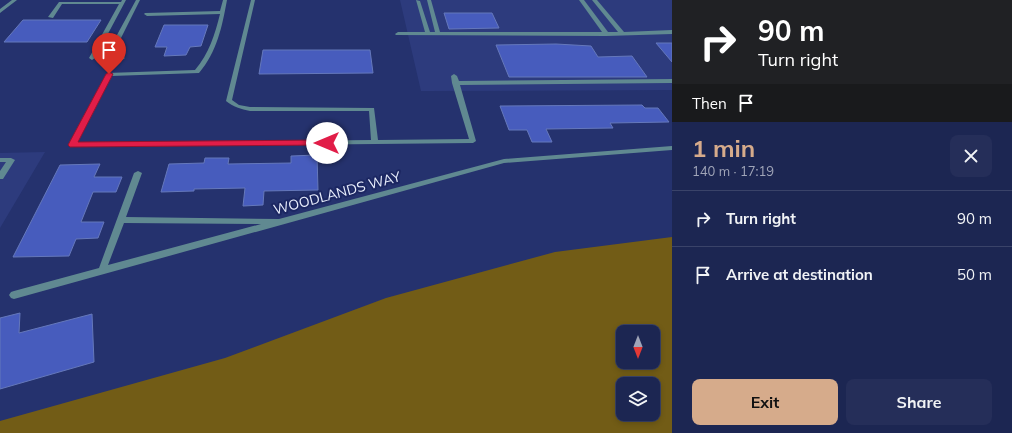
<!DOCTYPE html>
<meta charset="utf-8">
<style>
body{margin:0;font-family:Mulish,sans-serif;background:#252e59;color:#f1f3f6;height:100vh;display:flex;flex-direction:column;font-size:15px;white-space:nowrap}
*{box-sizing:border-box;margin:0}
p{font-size:13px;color:#a0a5b8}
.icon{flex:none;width:22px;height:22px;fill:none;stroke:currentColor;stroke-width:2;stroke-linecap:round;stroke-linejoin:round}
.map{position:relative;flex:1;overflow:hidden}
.drawer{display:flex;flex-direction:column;background:#1c2652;width:340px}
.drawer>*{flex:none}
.guide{background:#202124;color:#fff;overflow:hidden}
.needle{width:26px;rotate:180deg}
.tools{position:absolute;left:616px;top:325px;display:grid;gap:8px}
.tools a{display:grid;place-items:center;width:44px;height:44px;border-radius:8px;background:#1c2652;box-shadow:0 2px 6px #0003,0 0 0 1px #3a4369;font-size:20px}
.pin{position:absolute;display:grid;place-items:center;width:34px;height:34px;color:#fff;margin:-41px -17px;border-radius:50% 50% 50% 0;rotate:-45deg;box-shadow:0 0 4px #0007}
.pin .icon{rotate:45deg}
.me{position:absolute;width:44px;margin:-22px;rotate:270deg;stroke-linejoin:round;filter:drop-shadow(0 0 3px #0008)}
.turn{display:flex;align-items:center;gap:14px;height:84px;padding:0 20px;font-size:18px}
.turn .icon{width:52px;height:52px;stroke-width:2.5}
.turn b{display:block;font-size:28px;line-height:34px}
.then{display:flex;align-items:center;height:38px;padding:0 20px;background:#0003;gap:8px;font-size:15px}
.round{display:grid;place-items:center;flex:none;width:42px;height:42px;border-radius:8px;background:#252e59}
.head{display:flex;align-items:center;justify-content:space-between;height:68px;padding:0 20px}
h1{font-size:24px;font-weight:700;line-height:30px;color:#d6ab8b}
.action{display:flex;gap:8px;margin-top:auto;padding:8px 20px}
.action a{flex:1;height:46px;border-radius:8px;background:#d6ab8b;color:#111;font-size:16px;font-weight:700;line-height:46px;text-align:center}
.action a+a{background:#252e59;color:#f1f3f6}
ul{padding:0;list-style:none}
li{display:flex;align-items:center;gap:12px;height:56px;padding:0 20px;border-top:1px solid #3a4369}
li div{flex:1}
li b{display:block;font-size:15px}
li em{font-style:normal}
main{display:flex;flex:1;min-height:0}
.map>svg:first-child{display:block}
.built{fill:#2d3b7d}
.green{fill:#725c16;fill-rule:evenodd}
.building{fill:#475cbd;stroke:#6578bb}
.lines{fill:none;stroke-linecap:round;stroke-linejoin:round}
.service{fill:#608991;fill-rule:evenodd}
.minor{fill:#608991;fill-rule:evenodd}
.route{fill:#e11d48;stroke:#92132f}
.labels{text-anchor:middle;stroke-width:4;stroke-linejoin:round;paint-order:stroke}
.street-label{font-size:14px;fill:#e9eefd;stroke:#1c2762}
</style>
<main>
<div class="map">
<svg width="672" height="433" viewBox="0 0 672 433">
<rect width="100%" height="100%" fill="#25326e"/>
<path class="built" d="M400,0H672V90L421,91Z
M45,152L0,228V153Z"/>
<path class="green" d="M672,237V433H0V421L225,358L386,298L555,252ZM623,332H653V362H623ZM623,384H653V414H623Z"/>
<path class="building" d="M444,13H492L499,28L449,29Z
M23,20H101L87,42H4Z
M164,25H208L201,46L190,47L186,55L164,56L167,47H155Z
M656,43H672V62Z
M556,44L591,46L598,57L632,56L647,77H509L496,45Z
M263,50H370L373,73L259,74Z
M642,105L645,108H658L669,122L610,123L613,128L546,129L552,142H532L527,130H509L500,106Z
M317,155L318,190L264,191L263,205L243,206L245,188L194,189V191L161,192L169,164L204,163L205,158H229L228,164L291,163V156Z
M100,164L94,177H122L116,192H93L81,222H104L98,238L76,239L69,256L13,257L60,165Z
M20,313L19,333L92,314L94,362L0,389V318Z"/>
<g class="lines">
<path class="service" d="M12,0H17L0,13V9Z
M122,0H126L95,58L92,60L89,58L119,4H62L53,18L48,17L59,2H121Z
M136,0H140L112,56H122L125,58L122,60L106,58L105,57Z
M223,0H227C222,27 217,52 199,73L111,76L77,143L371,140L369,111H250C241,109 233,107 226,101L251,0H255L232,100L239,105L250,107L374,108L378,140L469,139L452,83L451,76L454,74L457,76L459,81L672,79V83L460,85L476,141L473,143L70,147L69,145L107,73L195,70C209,54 215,34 220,14L147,16L144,14L145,13L220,11Z
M416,0L420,1L430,32H435L427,0H431L440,32H602L579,0H584L608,32H618L592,0H597L624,32L672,30V34L606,36L396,35L395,34L398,32H425Z
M0,158H11L15,160L3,179H0V171L6,162H0Z"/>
<path class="minor" d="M672,146V150L504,163L14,299L11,298L9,295L11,292L14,291L99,268L134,173L138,171L142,173L126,217L279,219L504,159ZM124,223L261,224L108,265Z"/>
</g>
<path class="route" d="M109,72L113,74L78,142L327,140L331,143L327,145L70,147L68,145L106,74Z"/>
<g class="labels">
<g class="street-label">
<text transform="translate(337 193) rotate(-15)" y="5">WOODLANDS WAY</text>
</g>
</g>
</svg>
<div class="tools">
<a><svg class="needle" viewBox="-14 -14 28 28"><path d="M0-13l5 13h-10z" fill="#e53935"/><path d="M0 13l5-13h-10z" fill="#a0a5b8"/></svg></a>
<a><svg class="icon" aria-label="layers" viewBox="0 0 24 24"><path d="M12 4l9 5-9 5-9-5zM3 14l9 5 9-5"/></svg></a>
</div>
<div class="pin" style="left:109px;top:74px;background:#d93025"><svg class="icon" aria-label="arrive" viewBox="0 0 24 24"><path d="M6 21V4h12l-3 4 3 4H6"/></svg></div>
<svg class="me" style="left:327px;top:143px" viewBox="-20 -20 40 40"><circle r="19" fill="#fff"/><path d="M0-13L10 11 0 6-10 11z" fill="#e11d48"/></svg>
</div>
<section class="drawer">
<div class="guide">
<div class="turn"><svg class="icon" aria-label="right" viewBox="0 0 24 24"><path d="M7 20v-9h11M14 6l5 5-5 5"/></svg><div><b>90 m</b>Turn right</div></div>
<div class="then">Then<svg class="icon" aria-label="arrive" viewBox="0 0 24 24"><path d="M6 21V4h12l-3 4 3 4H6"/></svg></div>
</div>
<div class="head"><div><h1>1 min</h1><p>140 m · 17:19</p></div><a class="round"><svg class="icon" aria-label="close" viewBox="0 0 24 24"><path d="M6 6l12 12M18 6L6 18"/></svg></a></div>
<ul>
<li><svg class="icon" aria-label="right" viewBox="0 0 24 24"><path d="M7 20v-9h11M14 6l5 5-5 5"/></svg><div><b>Turn right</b></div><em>90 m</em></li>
<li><svg class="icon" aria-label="arrive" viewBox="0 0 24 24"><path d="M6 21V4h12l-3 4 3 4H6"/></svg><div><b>Arrive at destination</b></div><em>50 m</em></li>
</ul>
<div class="action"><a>Exit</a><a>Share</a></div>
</section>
</main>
